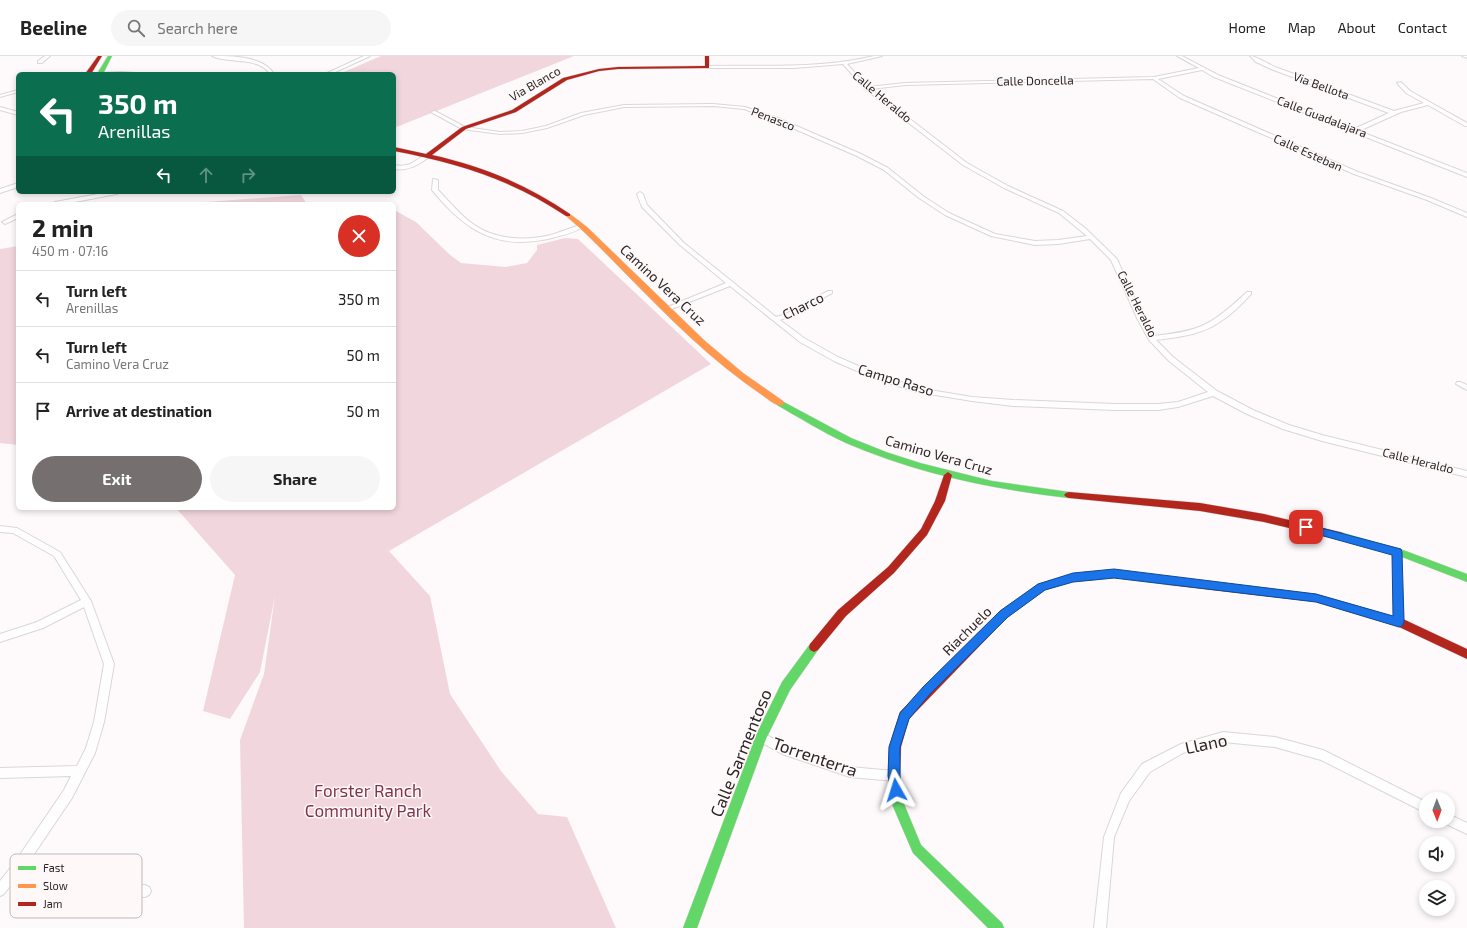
<!DOCTYPE html>
<meta charset="utf-8">
<style>
body{margin:0;font-family:"Exo 2",sans-serif;background:#f6f6f6;color:#222;height:100vh;display:flex;flex-direction:column;font-size:15px;white-space:nowrap}
*{box-sizing:border-box;margin:0}
p{font-size:13px;color:#767676}
.icon{flex:none;width:22px;height:22px;fill:none;stroke:currentColor;stroke-width:2;stroke-linecap:round;stroke-linejoin:round}
.map{position:relative;flex:1;overflow:hidden}
.panel{position:absolute;left:16px;top:146px;width:380px;height:308px;display:flex;flex-direction:column;background:#fff;border-radius:6px;box-shadow:0 2px 6px #0003}
.panel>*{flex:none}
.top-card{position:absolute;left:16px;top:16px;width:380px;height:122px;border-radius:6px;box-shadow:0 2px 6px #0003;background:#0b6e4f;color:#fff;overflow:hidden}
.needle{width:26px;rotate:179deg}
.fabs{position:absolute;left:1419px;top:736px;display:grid;gap:8px}
.fabs a{display:grid;place-items:center;width:36px;height:36px;border-radius:50%;background:#fff;box-shadow:0 2px 6px #0003;font-size:20px}
.pin{position:absolute;display:grid;place-items:center;width:34px;height:34px;color:#fff;margin:-17px;border-radius:8px;box-shadow:0 2px 6px #0006}
.me{position:absolute;width:44px;margin:-22px;rotate:354deg;stroke-linejoin:round;filter:drop-shadow(0 0 3px #0008)}
.turn{display:flex;align-items:center;gap:14px;height:84px;padding:0 16px;font-size:18px}
.turn .icon{width:52px;height:52px;stroke-width:2.5}
.turn b{display:block;font-size:28px;line-height:34px}
.lanes{display:flex;align-items:center;height:38px;padding:0 16px;background:#0003;justify-content:center;gap:20px;direction:ltr}
.lanes .off{opacity:.35}
.round{display:grid;place-items:center;flex:none;width:42px;height:42px;border-radius:21px;background:#f6f6f6}
.headline{display:flex;align-items:center;justify-content:space-between;height:68px;padding:0 16px}
h1{font-size:24px;font-weight:700;line-height:30px}
.cta{display:flex;gap:8px;margin-top:auto;padding:8px 16px}
.cta a{flex:1;height:46px;border-radius:24px;background:#756f70;color:#fff;font-size:16px;font-weight:700;line-height:46px;text-align:center}
.cta a+a{background:#f6f6f6;color:#222}
ul{padding:0;list-style:none}
li{display:flex;align-items:center;gap:12px;height:56px;padding:0 16px;border-top:1px solid #e0e0e0}
li div{flex:1}
li b{display:block;font-size:15px}
li em{font-style:normal}
header{display:flex;align-items:center;gap:24px;box-sizing:border-box;height:56px;padding:0 20px;background:#fff;border-bottom:1px solid #e0e0e0}
header strong{font-size:19px}
nav{display:flex;gap:22px;margin-inline-start:auto;font-size:14px}
.search{width:280px;height:36px;background:#f6f6f6;display:flex;align-items:center;gap:10px;box-sizing:border-box;padding:0 14px;border-radius:22px;color:#767676;font-size:15px}
.map>svg:first-child{display:block}
.green{fill:#f1d7dd}
.lines{fill:none;stroke-linecap:round;stroke-linejoin:round}
.street-casing{stroke:#dbd6d7;stroke-width:2}
.fast-casing{stroke:#dbd6d7;stroke-width:1}
.slow-casing{stroke:#dbd6d7;stroke-width:1}
.jam-casing{stroke:#dbd6d7;stroke-width:1}
.street{fill:#fffefe;fill-rule:evenodd}
.fast{fill:#63d668;fill-rule:evenodd}
.slow{fill:#ff974d;fill-rule:evenodd}
.jam{fill:#b3261e;fill-rule:evenodd}
.route{fill:#1a73e8;stroke:#114b97}
.labels{text-anchor:middle;stroke-width:3;stroke-linejoin:round;paint-order:stroke}
.far-street-label{font-size:12px;fill:#2b2526;stroke:#fff8f9}
.street-label{font-size:14px;fill:#2b2526;stroke:#fff8f9}
.near-street-label{font-size:17px;fill:#2b2526;stroke:#fff8f9}
.near-park-label{font-size:17px;fill:#80334d;stroke:#fff8f9}
.key{fill:#fff8f9;stroke:#bfb9ba;stroke-width:1}
.key-label{font-size:11px;fill:#2b2526}
</style>
<header>
<strong>Beeline</strong>
<div class="search"><svg class="icon" aria-label="search" viewBox="0 0 24 24"><circle cx="10" cy="10" r="6"/><path d="M15 15l6 6"/></svg>Search here</div>
<nav><a>Home</a><a>Map</a><a>About</a><a>Contact</a></nav>
</header>
<div class="map">
<svg width="1467" height="872" viewBox="0 0 1467 872">
<rect width="100%" height="100%" fill="#fef9fa"/>
<path class="green" d="M381,0H574L394,72V18H339Z
M301,139L307,148H198L207,146Z
M394,154L416,166L449,198L461,207L506,211L527,207L537,194V189L565,182L578,183L711,308L389,495L430,540L450,638L501,715L538,758L567,761L616,872H244L240,684L264,618L275,540L260,616L230,663L203,655L235,519L176,452H394Z
M18,190V389L0,387V193Z"/>
<g class="lines">
<defs>
<path id="street" d="M45,0H50L42,7H38V5Z
M212,0C232,0 263,0 274,18H270C258,0 228,8 212,0Z
M364,0H370L331,18H325Z
M874,0H882L847,8L868,31L905,27L1154,21L1199,12L1177,0H1182L1218,19L1354,73L1389,57L1271,13L1256,6L1250,0C1256,0 1268,8 1275,11L1394,55L1424,47L1406,37L1397,27L1401,26L1410,35L1467,67V70H1465L1428,49L1401,56L1359,75L1467,117V121L1214,21L1202,14L1158,23L1184,40L1358,116L1431,142L1467,157V161L1427,144L1354,118L1253,74L1180,42L1153,23L905,29L871,33L967,107L1008,130L1063,155L1085,172L1117,203L1143,262L1153,280C1202,275 1211,269 1247,236H1251V238C1242,248 1232,258 1221,265C1202,279 1179,281 1156,284L1173,301L1217,335L1253,354L1289,369L1322,379L1467,415V421L1322,385L1283,373L1247,358L1213,340L1178,351L1158,354H1115L1013,350L972,345L917,336L873,322L834,305L800,286L730,230L669,254H665V252L726,227L680,189L642,151L637,138L640,136L643,138L647,149L684,187L776,261L786,258L828,235H832V237L790,260L780,264L804,282L838,301L877,318L918,332L972,341L1013,344L1115,348H1158L1178,346L1208,336L1169,305L1149,284L1137,262L1111,204L1090,183L1058,188L1035,189L991,180L945,159L919,142L884,114L857,100L774,64L744,53L713,50L624,51L584,59L547,72L522,77L500,78L462,73L431,56L435,55L465,71L500,76L522,75L546,70L581,57L624,49L713,48L745,51L778,62L861,98L888,112L923,140L949,157L995,178L1035,185L1058,184L1087,180L1059,157L1004,132L963,109L865,33L843,8L794,12H707L705,11L707,10C763,9 819,13 874,0Z
M1462,0H1467V2Z
M122,16L136,17L138,18H97L99,17Z
M18,34V36L0,41V39Z
M0,51L18,56V59L0,54Z
M428,97L430,98V100C419,109 408,115 394,113V109C411,112 415,104 428,97Z
M433,123L438,124V134C449,145 460,159 473,168C495,184 525,185 551,179C561,176 570,172 580,169L583,171C574,177 559,180 548,183C495,194 465,174 432,134Z
M18,127V131L0,137V133Z
M109,136H120L117,138L64,148H52L55,146Z
M18,158V162L5,168L2,166Z
M1457,326H1460L1467,329V334L1456,328Z
M0,470L17,472L60,496L91,545L114,608L104,666L95,697L72,742L28,807L112,828L145,829L149,831L151,835L149,839L145,841L112,840L21,816L4,838L0,840V825L15,806L64,734L71,720L0,722V712L77,710L86,692L94,666L104,608L84,551L43,572L0,586V578L37,566L81,544L54,500L13,477L0,476Z
M1397,493L1400,494L1401,496L1404,566L1402,569L1399,570L1396,569L1394,566L1393,496L1394,494Z
M761,676L785,689L850,711L894,715L898,716L899,720L898,724L894,725L850,721L782,698L757,684L756,681L757,678Z
M1223,676L1275,681L1323,694L1426,746V757L1321,704L1275,691L1223,686L1183,697L1150,716L1129,745L1114,781L1106,872H1094L1104,781L1121,737L1142,708L1181,688Z
M1448,758L1467,767V778L1444,767L1443,765H1448Z"/>
<path id="fast" d="M108,0H112L103,18H97Z
M780,344L851,382L886,396L920,407L992,425L1069,436L1072,437L1074,439L1072,441L1069,442C992,433 918,418 846,387C822,376 800,362 777,349L776,347L777,345Z
M1340,476L1403,494L1467,518V526L1402,501L1337,483L1335,480L1337,477Z
M1114,514L1170,521L1173,522L1175,525L1173,528L1170,529L1114,522L1073,526L1045,534L1008,561L995,574L991,575L987,574L986,571L1000,555L1038,528L1073,518Z
M814,586L818,588L819,591L818,594L790,634L766,683L697,872H683L757,677L782,626L810,588Z
M894,713L898,715L900,719L904,748L921,789L1002,867L1004,872H988L913,797L892,748L888,719L890,715Z"/>
<path id="slow" d="M566,158H570L587,171L705,285L743,317L783,345L784,347L783,349C776,351 768,343 762,339C712,305 669,262 627,219C607,199 588,178 566,160Z"/>
<path id="jam" d="M98,0H102L91,18H85Z
M705,0H709V12L618,13L599,15L567,24L516,56L466,73L432,99C482,110 528,129 570,158V160H566C512,124 458,107 394,95V91L426,98L462,71L512,54L563,22L599,13L618,11L705,10Z
M948,416L952,419L945,445L927,479L894,517L846,560L818,594L814,596L810,594L809,591L810,588L838,554L888,511L921,473L935,445L944,419Z
M1069,436L1200,447L1264,458L1340,476L1343,477L1345,480L1343,483L1340,484L1264,466L1200,455L1069,442L1066,441L1064,439L1066,437Z
M1170,521L1316,538L1403,563L1467,593V603L1397,570L1316,546L1170,529L1167,528L1165,525L1167,522Z
M991,567L995,568L996,571L995,574L909,663L901,691L900,719L898,723L894,725L890,723L888,719L889,691L900,656L987,568Z"/>
</defs>
<use href="#street" class="street-casing"/>
<use href="#fast" class="fast-casing"/>
<use href="#slow" class="slow-casing"/>
<use href="#jam" class="jam-casing"/>
<use href="#street" class="street"/>
<use href="#fast" class="fast"/>
<use href="#slow" class="slow"/>
<use href="#jam" class="jam"/>
</g>
<path class="route" d="M1306,468L1401,493L1402,496L1404,566L1402,570L1399,571L1316,546L1114,522L1073,526L1045,534L1008,561L930,638L909,663L900,691V720L902,734L900,738L896,740L892,738L888,720L889,691L900,657L923,631L1000,555L1038,528L1073,517L1114,513L1316,538L1393,560L1392,499L1302,474L1301,471L1302,469Z"/>
<g class="labels">
<g class="far-street-label">
<text transform="translate(1035 25) rotate(-1)" y="4">Calle Doncella</text>
<text transform="translate(535 28) rotate(-30)" y="4">Via Blanco</text>
<text transform="translate(1321 30) rotate(20)" y="4">Via Bellota</text>
<text transform="translate(882 41) rotate(40)" y="4">Calle Heraldo</text>
<text transform="translate(1322 61) rotate(21)" y="4">Calle Guadalajara</text>
<text transform="translate(773 63) rotate(21)" y="4">Penasco</text>
<text transform="translate(1308 97) rotate(24)" y="4">Calle Esteban</text>
<text transform="translate(1137 248) rotate(63)" y="4">Calle Heraldo</text>
<text transform="translate(1418 405) rotate(14)" y="4">Calle Heraldo</text>
</g>
<g class="street-label">
<text transform="translate(663 229) rotate(43)" y="5">Camino Vera Cruz</text>
<text transform="translate(803 250) rotate(-26)" y="5">Charco</text>
<text transform="translate(896 324) rotate(17)" y="5">Campo Raso</text>
<text transform="translate(939 399) rotate(16)" y="5">Camino Vera Cruz</text>
<text transform="translate(967 575) rotate(-45)" y="5">Riachuelo</text>
</g>
<g class="near-street-label">
<text transform="translate(1206 688) rotate(-12)" y="6">Llano</text>
<text transform="translate(741 697) rotate(-68)" y="6">Calle Sarmentoso</text>
<text transform="translate(815 701) rotate(19)" y="6">Torrenterra</text>
</g>
<g class="near-park-label">
<text x="368" y="741">Forster Ranch<tspan x="368" dy="20">Community Park</tspan></text>
</g>
</g>
<rect x="10" y="798" width="132" height="64" rx="6" class="key"/>
<rect x="18" y="810" width="18" height="4" fill="#63d668"/>
<rect x="18" y="828" width="18" height="4" fill="#ff974d"/>
<rect x="18" y="846" width="18" height="4" fill="#b3261e"/>
<g class="key-label">
<text x="43" y="816">Fast</text>
<text x="43" y="834">Slow</text>
<text x="43" y="852">Jam</text>
</g>
</svg>
<div class="fabs">
<a><svg class="needle" viewBox="-14 -14 28 28"><path d="M0-13l5 13h-10z" fill="#e53935"/><path d="M0 13l5-13h-10z" fill="#767676"/></svg></a>
<a><svg class="icon" aria-label="sound" viewBox="0 0 24 24"><path d="M4 9h4l5-4v14l-5-4H4zM17 9q2 3 0 6"/></svg></a>
<a><svg class="icon" aria-label="layers" viewBox="0 0 24 24"><path d="M12 4l9 5-9 5-9-5zM3 14l9 5 9-5"/></svg></a>
</div>
<div class="pin" style="left:1306px;top:471px;background:#d93025"><svg class="icon" aria-label="arrive" viewBox="0 0 24 24"><path d="M6 21V4h12l-3 4 3 4H6"/></svg></div>
<svg class="me" style="left:896px;top:734px" viewBox="-20 -20 40 40"><path d="M0-17L14 15 0 8-14 15z" fill="#1a73e8" stroke="#fff" stroke-width="4"/></svg>
<div class="top-card">
<div class="turn"><svg class="icon" aria-label="left" viewBox="0 0 24 24"><path d="M17 20v-9H6M10 6l-5 5 5 5"/></svg><div><b>350 m</b>Arenillas</div></div>
<div class="lanes"><svg class="icon" aria-label="left" viewBox="0 0 24 24"><path d="M17 20v-9H6M10 6l-5 5 5 5"/></svg><svg class="icon off" aria-label="ahead" viewBox="0 0 24 24"><path d="M12 20V5M6 11l6-6 6 6"/></svg><svg class="icon off" aria-label="right" viewBox="0 0 24 24"><path d="M7 20v-9h11M14 6l5 5-5 5"/></svg></div>
</div>
<section class="panel">
<div class="headline"><div><h1>2 min</h1><p>450 m · 07:16</p></div><a class="round" style="background:#d93025;color:#fff"><svg class="icon" aria-label="close" viewBox="0 0 24 24"><path d="M6 6l12 12M18 6L6 18"/></svg></a></div>
<ul>
<li><svg class="icon" aria-label="left" viewBox="0 0 24 24"><path d="M17 20v-9H6M10 6l-5 5 5 5"/></svg><div><b>Turn left</b><p>Arenillas</p></div><em>350 m</em></li>
<li><svg class="icon" aria-label="left" viewBox="0 0 24 24"><path d="M17 20v-9H6M10 6l-5 5 5 5"/></svg><div><b>Turn left</b><p>Camino Vera Cruz</p></div><em>50 m</em></li>
<li><svg class="icon" aria-label="arrive" viewBox="0 0 24 24"><path d="M6 21V4h12l-3 4 3 4H6"/></svg><div><b>Arrive at destination</b></div><em>50 m</em></li>
</ul>
<div class="cta"><a>Exit</a><a>Share</a></div>
</section>
</div>
